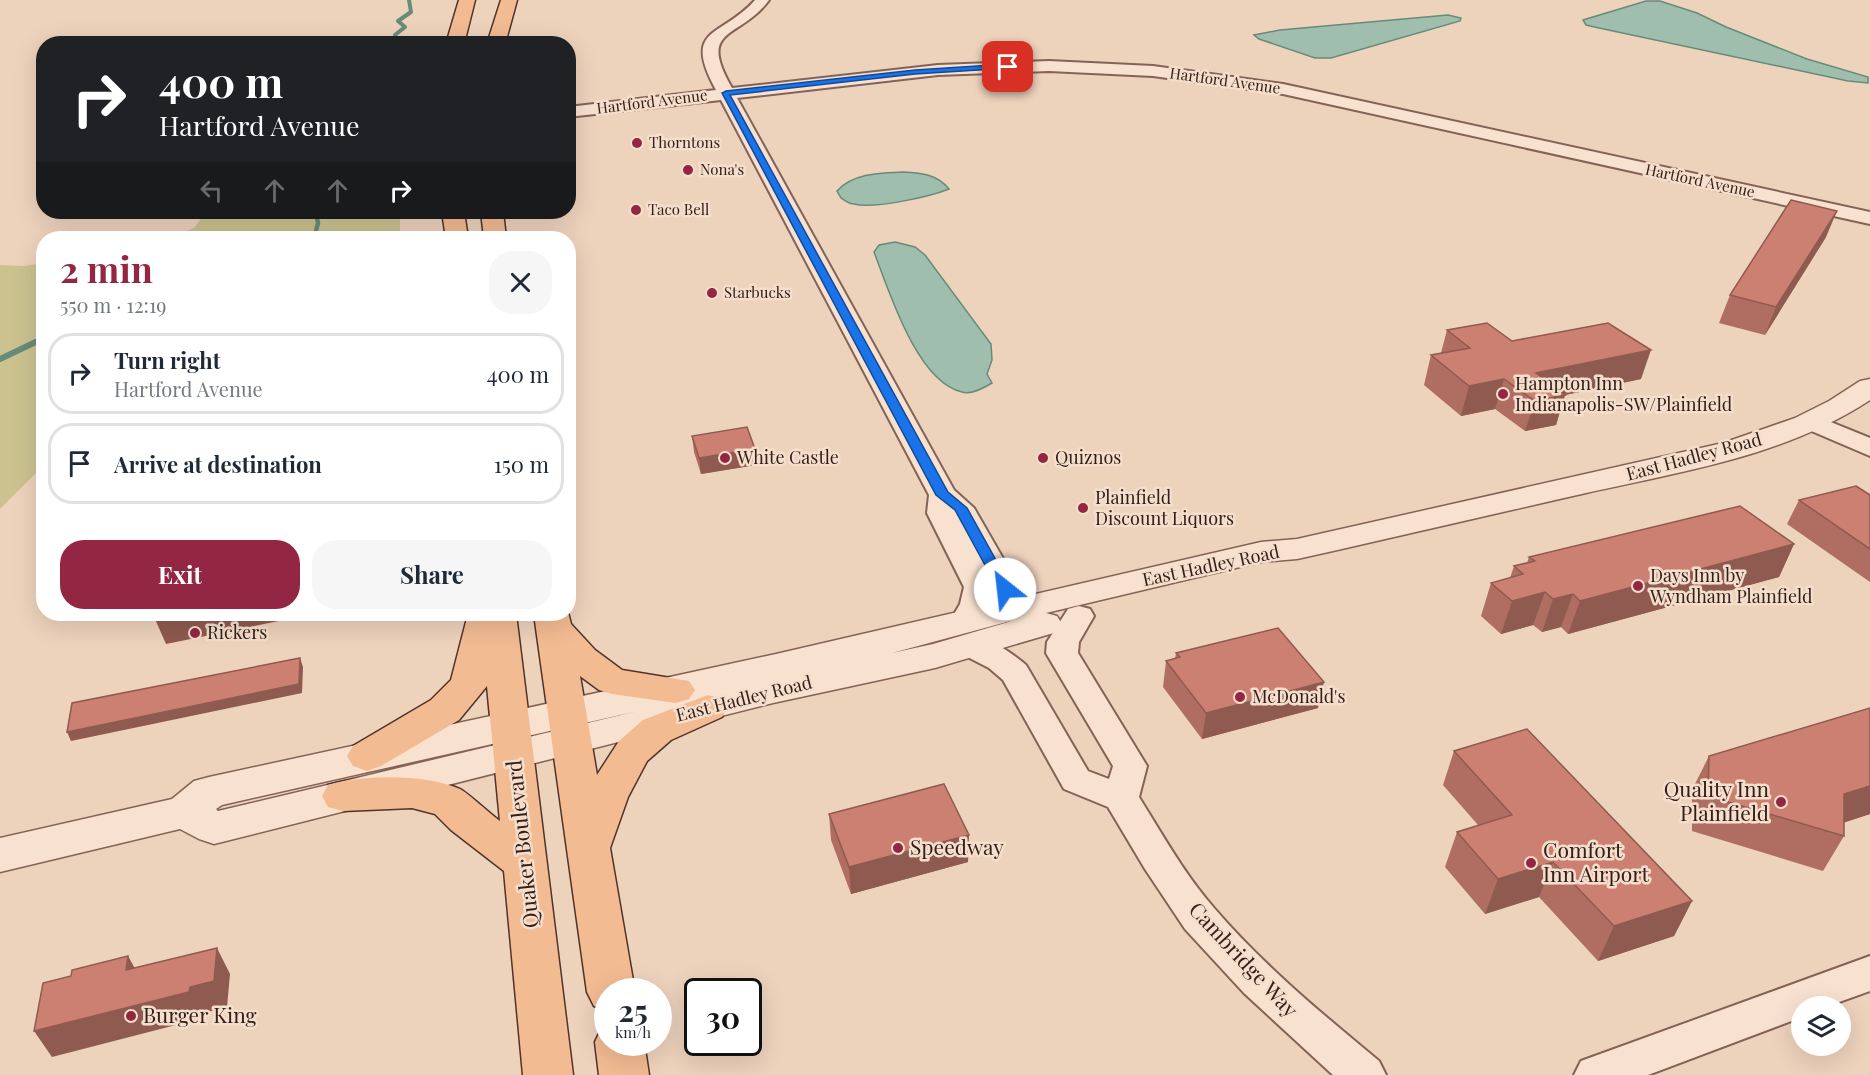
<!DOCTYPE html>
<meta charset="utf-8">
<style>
body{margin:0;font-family:"Playfair Display",serif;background:#f6f6f7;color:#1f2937;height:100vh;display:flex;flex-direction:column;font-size:22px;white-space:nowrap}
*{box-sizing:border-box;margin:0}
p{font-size:20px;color:#747a83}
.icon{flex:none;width:33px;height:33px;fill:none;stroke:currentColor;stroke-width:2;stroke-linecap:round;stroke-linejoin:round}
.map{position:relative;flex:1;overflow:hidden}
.sheet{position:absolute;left:36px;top:231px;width:540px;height:390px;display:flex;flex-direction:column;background:#fff;border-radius:24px;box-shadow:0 6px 24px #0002}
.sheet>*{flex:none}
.guide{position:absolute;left:36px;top:36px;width:540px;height:183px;border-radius:24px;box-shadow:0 6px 24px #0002;background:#202124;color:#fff;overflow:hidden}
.buttons{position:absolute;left:1791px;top:996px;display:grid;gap:12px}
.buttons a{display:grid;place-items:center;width:60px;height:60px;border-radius:50%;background:#fff;box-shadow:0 6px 24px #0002;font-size:30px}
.speed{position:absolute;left:594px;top:978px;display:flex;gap:12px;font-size:30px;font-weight:700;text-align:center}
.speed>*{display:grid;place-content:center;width:78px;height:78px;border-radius:50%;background:#fff;box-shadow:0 6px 24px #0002;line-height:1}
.speed small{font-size:15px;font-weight:400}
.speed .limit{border:3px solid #111;border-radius:9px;background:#fff;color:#111}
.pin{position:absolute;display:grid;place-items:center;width:51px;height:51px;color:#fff;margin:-26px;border-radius:12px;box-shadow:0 3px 9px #0006}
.me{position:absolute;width:66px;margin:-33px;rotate:331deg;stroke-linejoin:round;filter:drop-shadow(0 0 4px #0008)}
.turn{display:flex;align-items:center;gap:21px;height:126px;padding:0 24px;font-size:27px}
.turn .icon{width:78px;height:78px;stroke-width:2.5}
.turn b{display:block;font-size:42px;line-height:51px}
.lanes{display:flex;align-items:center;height:57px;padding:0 24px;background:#0003;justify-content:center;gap:30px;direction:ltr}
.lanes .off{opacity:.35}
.round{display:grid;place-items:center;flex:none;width:63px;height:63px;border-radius:24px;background:#f6f6f7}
.overview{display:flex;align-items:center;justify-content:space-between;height:102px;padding:0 24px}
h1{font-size:36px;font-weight:700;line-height:45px;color:#932643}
.cta{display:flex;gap:12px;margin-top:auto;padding:12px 24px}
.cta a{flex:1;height:69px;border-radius:24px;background:#932643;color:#fff;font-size:24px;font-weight:700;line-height:69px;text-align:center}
.cta a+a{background:#f6f6f7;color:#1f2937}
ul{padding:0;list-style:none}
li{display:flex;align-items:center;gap:18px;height:81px;margin:0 12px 9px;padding:0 12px;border:3px solid #e0e1e3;border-radius:24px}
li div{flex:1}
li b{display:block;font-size:22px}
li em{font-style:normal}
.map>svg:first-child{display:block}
.green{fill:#cbc290}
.water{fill:#a0bead;stroke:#688b79;stroke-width:1.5}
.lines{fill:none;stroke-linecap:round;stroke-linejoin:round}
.stream-far2{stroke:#688b79;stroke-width:4}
.stream-far1{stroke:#688b79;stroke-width:4.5}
.stream{stroke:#688b79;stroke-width:6}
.minor-casing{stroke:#846356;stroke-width:4}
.tertiary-casing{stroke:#846356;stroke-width:3}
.primary-casing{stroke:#52332b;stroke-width:3}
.minor{fill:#f8e1cf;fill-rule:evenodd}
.tertiary{fill:#f8e1cf;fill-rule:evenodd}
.primary{fill:#f2bb92;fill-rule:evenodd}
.wall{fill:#af6e61}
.shaded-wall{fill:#8f5a4f}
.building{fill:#cc8071;stroke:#8f5a4f;stroke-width:1.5}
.route{fill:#1a73e8;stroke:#114b97;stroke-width:1.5}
.poi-dot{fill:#932643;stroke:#f5decb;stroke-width:2}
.labels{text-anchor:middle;stroke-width:5;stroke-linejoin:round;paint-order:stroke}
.far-street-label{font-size:15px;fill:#33201b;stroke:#f5decb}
.far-poi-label{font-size:15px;fill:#33201b;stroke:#f5decb;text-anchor:start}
.poi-label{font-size:18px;fill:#33201b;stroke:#f5decb;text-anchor:start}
.street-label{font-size:18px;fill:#33201b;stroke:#f5decb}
.near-poi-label{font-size:21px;fill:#33201b;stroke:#f5decb;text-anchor:start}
.near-street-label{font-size:21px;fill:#33201b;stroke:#f5decb}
</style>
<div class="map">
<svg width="1870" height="1075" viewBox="0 0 1870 1075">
<rect width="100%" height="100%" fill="#edd2bc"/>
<path class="green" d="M206,212H400V238H167L194,228Z
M44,263L43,466L0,509V265L24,266Z"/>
<path class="water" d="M1646,1H1660L1697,13L1726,27L1807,59L1868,77V83L1848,81L1599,28L1586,25L1583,20Z
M1448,15L1461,18L1460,21L1331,58H1315L1259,39L1254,35L1280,30Z
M903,172C921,173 937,174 949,189C929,197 874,209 854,204C849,204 844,200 841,198L837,191C853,173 881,173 903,172Z
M895,242L915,247L925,255L991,344L992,360L987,374L992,383C984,388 972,395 962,392C917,382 889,291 874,252L879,245Z"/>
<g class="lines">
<path class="stream-far2" d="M397,44L395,35L405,27L398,21L411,12L409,0"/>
<path class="stream-far1" d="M318,212L316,213L318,223L315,235L329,238"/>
<path class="stream" d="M0,359L44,338"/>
<defs>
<path id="minor" d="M755,0H769C740,40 696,26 732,88L938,65L1049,61L1153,66L1283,84L1870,212V224L1283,94L1153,76L1049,71L938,75L737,98L954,490L974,508L1043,628L1039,635L1028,638L1017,635L993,592L990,604L975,630L964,633L953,630L949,623L960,604L964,587L927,513L929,495L721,100L568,117V107L716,90C681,26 722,38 755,0Z
M1811,414L1870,438V456L1802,427L1798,422L1802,417Z
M1079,606L1090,609L1094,616L1079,642L1078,653L1147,766L1139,797C1162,834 1185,875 1214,908C1263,965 1321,1013 1379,1061L1386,1075H1333L1244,993L1185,929L1145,869L1108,807L1064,789L1003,680L989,668L958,652L953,645L958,638C982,631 1008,650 1026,665L1088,771L1109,779L1113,766L1046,653L1047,642L1068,609Z
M1870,956V991L1828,1006H1802V1017L1648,1075H1574L1581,1061Z"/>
<path id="tertiary" d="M1870,379V400C1785,456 1684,471 1586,493C1502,512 1417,532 1333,551L1297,559L1261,562L1046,613L1057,616L1062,624L1057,632L935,668L773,703L214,844L199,839L180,829L0,872V838L172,799L194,781L209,777L776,654L1261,542L1297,539L1723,443L1795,418L1829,401L1860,381ZM1022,618L933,644L892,653ZM638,711L218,811L216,809L222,805Z"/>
<path id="primary" d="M459,0H475L464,44H446Z
M501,0H517L505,44H487Z
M442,212H464L468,238H446Z
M481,212H503L506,238H484Z
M568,612L571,624L595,650L622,670L689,681L695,690L689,699L676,703L612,694L599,690L580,676L597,775L619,741L643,720L708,695L722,699L727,708L722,717L671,740L647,761L628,797L610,848L635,992H608V1011L594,1006L587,992L534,614Z
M468,614H516L573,1075H523L504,871L451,830L435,814L412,808L343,811L328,807L322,796L328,785C364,774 426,774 460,789C468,793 490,814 500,821L487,686L459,720L381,766L367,771L353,766L347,756L353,746L431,700L451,680Z
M608,1024V1042H644L649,1075H599L595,1042L602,1027Z"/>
</defs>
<use href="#minor" class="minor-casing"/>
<use href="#tertiary" class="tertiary-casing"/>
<use href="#primary" class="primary-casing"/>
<use href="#minor" class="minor"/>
<use href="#tertiary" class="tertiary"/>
<use href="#primary" class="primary"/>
</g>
<path class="wall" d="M1826,237L1765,335L1719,323L1730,295Z
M1447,330L1641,379L1565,395L1556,425L1525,431L1495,409L1461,416L1424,385L1431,355L1441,353Z
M692,436L755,449L756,465L701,474L694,452Z
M1870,495V582L1787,524L1799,500Z
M1794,544L1779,577L1568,634L1561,627L1542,632L1533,625L1501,634L1481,616L1491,583L1510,578L1514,566L1527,563L1529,557Z
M1176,653L1318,708L1202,739L1163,687L1166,661L1175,659Z
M1454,751L1692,901L1674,936L1598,961L1539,897L1485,914L1445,867L1457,832L1478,825L1443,785Z
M1709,756L1870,814L1844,822V836L1823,871L1692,831V790Z
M829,814L968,862L851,894L831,840Z"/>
<path class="shaded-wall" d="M1837,211L1826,237L1765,335L1776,307Z
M1651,350L1641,379L1565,395L1556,425L1525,431L1535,401L1536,373Z
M1504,379L1495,409L1461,416L1469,386Z
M755,449L756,465L701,474L699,458Z
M1794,544L1779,577L1568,634L1580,601Z
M1545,592L1533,625L1501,634L1512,601Z
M1573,594L1561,627L1542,632L1553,599Z
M183,614H280L279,621L166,644L155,619Z
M300,658L303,667L302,693L71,741L67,732Z
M1324,682L1318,708L1202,739L1206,713Z
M1870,786V814L1825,829L1844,794Z
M969,835L968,862L851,894L849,867Z
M1553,862L1539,897L1485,914L1498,879Z
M1692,901L1674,936L1598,961L1614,926Z
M217,948L230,974L227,1007L204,1013L203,1018L52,1057L34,1031Z
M128,956L143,983L126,970Z"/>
<path class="building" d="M1791,200L1837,211L1776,307L1730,295Z
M1487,323L1512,341L1608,323L1651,350L1536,373L1565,395L1535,401L1504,379L1469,386L1431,355L1470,348L1447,330Z
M747,427L755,449L699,458L692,436Z
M1856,486L1870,495V549L1799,500Z
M1740,506L1794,544L1580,601L1573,594L1553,599L1545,592L1512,601L1491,583L1523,574L1514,566L1535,561L1529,557Z
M156,614H183L155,619Z
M1278,628L1324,682L1206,713L1166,661L1180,657L1176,653Z
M300,658L299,684L67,732L72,703Z
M1870,708V786L1844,794V836L1708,796L1709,756Z
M1527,729L1692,901L1614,926L1553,862L1498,879L1457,832L1512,815L1454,751Z
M944,784L969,835L849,867L829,814Z
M217,948L214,981L190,987L189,992L34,1031L43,983L71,976L72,970L128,956L126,970Z"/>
<path class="route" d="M1008,64L1011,67L1010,68L915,74L730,95L948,492L967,508L1012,589L1005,593L998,589L955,510L936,495L722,93L726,91L915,70Z"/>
<g class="poi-dot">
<circle cx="637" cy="143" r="6"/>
<circle cx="688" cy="170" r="6"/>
<circle cx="636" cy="210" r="6"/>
<circle cx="712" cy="293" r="6"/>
<circle cx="1503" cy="394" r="6"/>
<circle cx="725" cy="458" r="6"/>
<circle cx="1043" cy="458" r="6"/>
<circle cx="1083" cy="508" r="6"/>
<circle cx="1638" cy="586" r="6"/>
<circle cx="195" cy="633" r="6"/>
<circle cx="1240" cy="697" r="6"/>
<circle cx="1781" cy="802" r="6"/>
<circle cx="898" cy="848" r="6"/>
<circle cx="1531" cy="863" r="6"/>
<circle cx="131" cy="1016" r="6"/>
</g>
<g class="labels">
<g class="far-street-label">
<text transform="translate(1225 81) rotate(8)" y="5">Hartford Avenue</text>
<text transform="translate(652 102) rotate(-7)" y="5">Hartford Avenue</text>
<text transform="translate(1700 181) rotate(12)" y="5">Hartford Avenue</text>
</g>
<g class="far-poi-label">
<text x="649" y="148">Thorntons</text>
<text x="700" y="175">Nona's</text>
<text x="648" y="215">Taco Bell</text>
<text x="724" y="298">Starbucks</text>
</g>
<g class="poi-label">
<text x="1515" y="390">Hampton Inn<tspan x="1515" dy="21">Indianapolis-SW/Plainfield</tspan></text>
<text x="737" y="464">White Castle</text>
<text x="1055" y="464">Quiznos</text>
<text x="1095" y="504">Plainfield<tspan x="1095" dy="21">Discount Liquors</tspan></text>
<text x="1650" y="582">Days Inn by<tspan x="1650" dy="21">Wyndham Plainfield</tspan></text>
<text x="207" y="639">Rickers</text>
<text x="1252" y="703">McDonald's</text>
</g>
<g class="street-label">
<text transform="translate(1694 457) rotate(-15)" y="6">East Hadley Road</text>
<text transform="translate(1211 566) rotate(-12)" y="6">East Hadley Road</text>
<text transform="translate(744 699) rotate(-14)" y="6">East Hadley Road</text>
</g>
<g class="near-poi-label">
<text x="1769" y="797" text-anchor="end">Quality Inn<tspan x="1769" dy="24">Plainfield</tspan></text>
<text x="910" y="855">Speedway</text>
<text x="1543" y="858">Comfort<tspan x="1543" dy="24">Inn Airport</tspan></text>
<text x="143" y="1023">Burger King</text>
</g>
<g class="near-street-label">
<text transform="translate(523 844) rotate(-96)" y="7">Quaker Boulevard</text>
<text transform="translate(1243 960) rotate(47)" y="7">Cambridge Way</text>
</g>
</g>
</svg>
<div class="buttons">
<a><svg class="icon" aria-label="layers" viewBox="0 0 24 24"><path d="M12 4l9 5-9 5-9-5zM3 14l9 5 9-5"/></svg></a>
</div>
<div class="speed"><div>25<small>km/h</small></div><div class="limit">30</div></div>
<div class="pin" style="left:1008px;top:67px;background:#d93025"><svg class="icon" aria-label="arrive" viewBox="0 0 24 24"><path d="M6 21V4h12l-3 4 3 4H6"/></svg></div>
<svg class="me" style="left:1005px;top:589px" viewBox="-20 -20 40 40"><circle r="19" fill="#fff"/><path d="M0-13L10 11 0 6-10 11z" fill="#1a73e8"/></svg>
<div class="guide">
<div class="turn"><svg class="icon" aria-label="right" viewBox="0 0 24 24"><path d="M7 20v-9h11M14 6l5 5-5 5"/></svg><div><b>400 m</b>Hartford Avenue</div></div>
<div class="lanes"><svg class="icon off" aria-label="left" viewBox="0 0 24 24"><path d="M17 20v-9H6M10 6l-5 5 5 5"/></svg><svg class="icon off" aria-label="ahead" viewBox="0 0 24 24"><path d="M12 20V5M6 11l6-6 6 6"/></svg><svg class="icon off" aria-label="ahead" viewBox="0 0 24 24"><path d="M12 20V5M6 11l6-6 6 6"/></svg><svg class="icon" aria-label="right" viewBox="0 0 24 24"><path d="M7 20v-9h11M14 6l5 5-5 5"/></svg></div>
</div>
<section class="sheet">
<div class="overview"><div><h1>2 min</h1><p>550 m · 12:19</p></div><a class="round"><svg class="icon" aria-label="close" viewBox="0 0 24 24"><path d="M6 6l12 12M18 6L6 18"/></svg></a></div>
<ul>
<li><svg class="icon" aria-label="right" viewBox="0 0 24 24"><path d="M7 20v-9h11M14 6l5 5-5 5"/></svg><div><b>Turn right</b><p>Hartford Avenue</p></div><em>400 m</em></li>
<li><svg class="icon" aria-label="arrive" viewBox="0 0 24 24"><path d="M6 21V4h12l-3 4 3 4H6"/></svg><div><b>Arrive at destination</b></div><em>150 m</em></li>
</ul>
<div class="cta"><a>Exit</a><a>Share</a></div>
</section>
</div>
